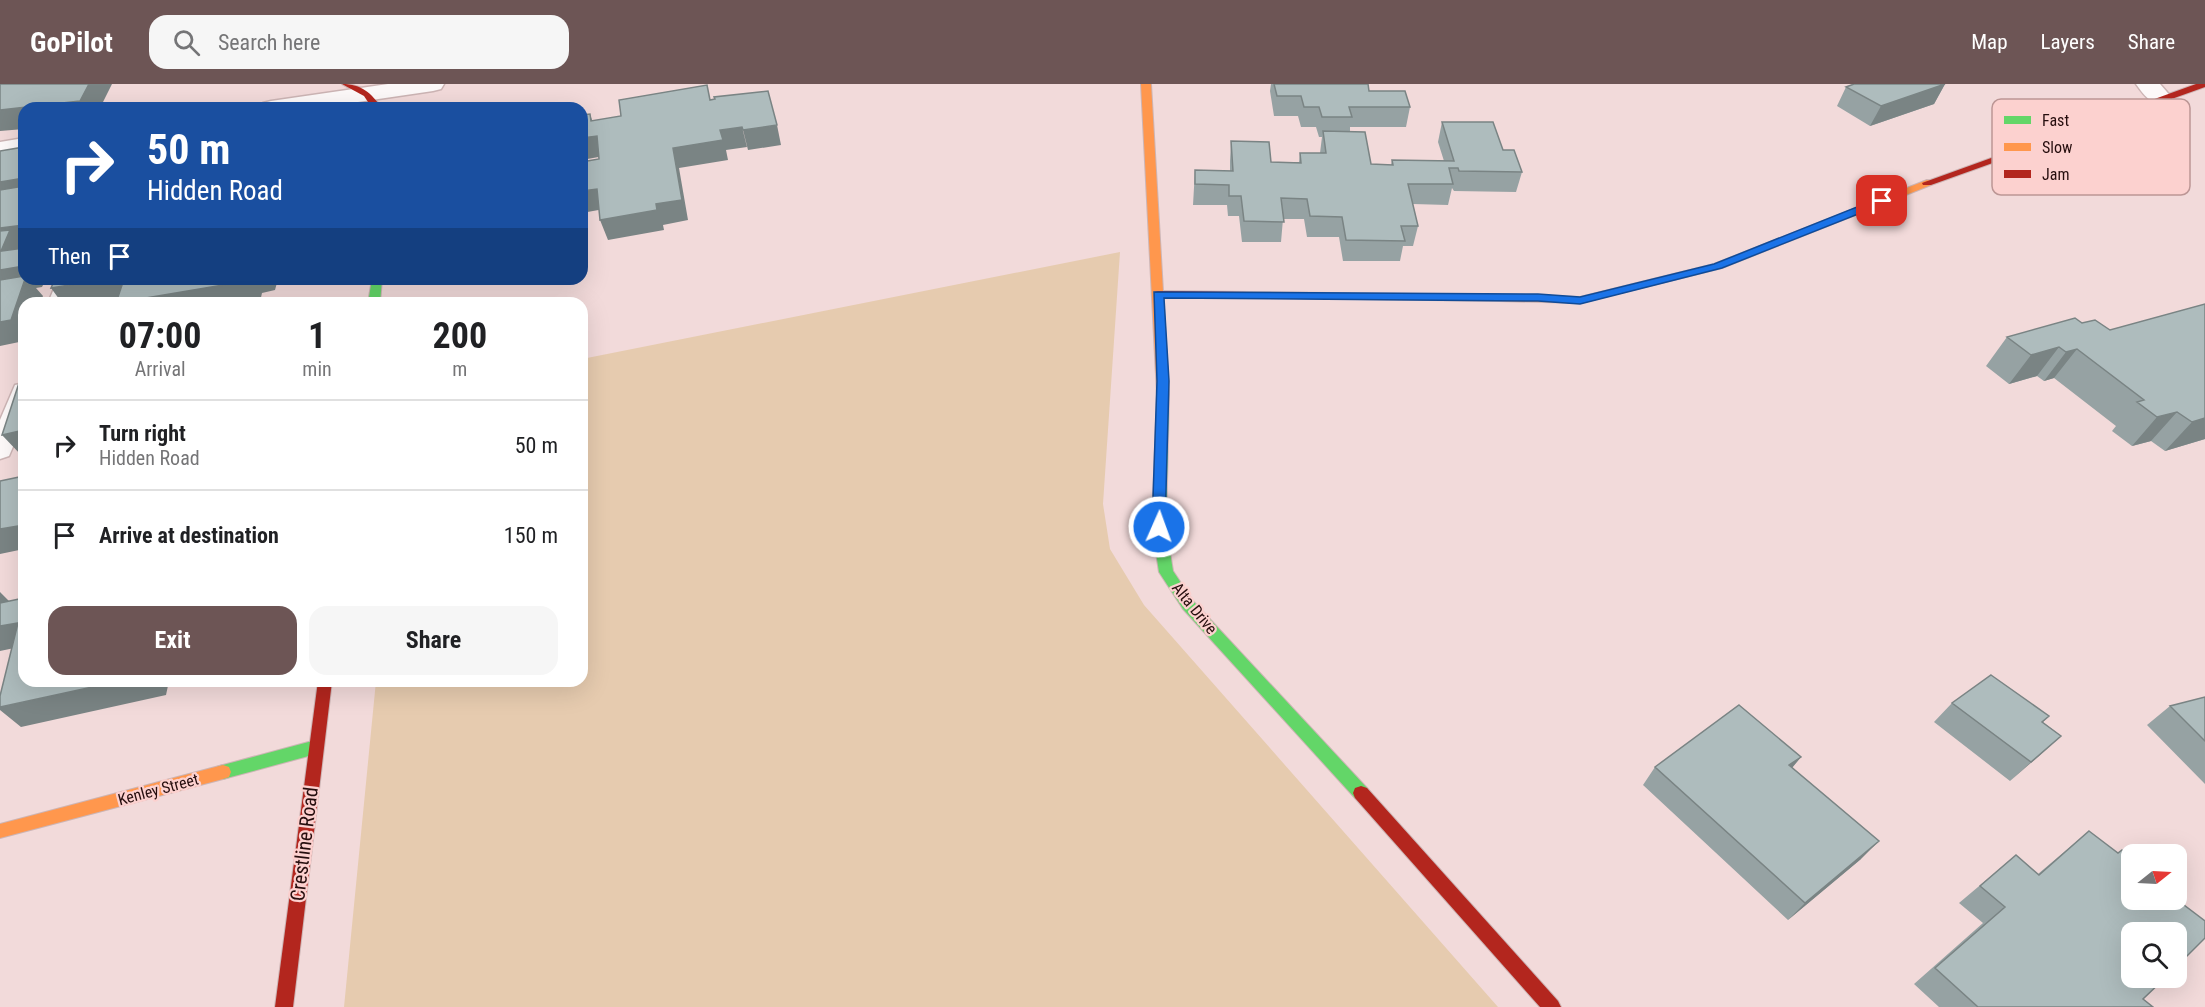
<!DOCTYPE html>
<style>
body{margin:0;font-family:"Roboto Condensed",sans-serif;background:#f6f6f6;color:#202124;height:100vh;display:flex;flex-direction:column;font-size:22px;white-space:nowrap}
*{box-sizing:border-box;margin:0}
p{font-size:20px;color:#757577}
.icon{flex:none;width:33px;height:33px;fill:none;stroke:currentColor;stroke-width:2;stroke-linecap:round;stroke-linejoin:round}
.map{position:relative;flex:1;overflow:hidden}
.sheet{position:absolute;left:18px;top:213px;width:570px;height:390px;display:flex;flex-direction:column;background:#fff;border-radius:18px;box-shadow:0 6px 24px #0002}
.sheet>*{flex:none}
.banner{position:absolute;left:18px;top:18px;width:570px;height:183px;border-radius:18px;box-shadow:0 6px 24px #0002;background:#1a4fa0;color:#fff;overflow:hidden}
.needle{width:39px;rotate:72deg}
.controls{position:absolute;left:2121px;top:760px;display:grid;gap:12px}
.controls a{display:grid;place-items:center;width:66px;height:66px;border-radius:12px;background:#fff;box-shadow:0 6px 24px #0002;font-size:30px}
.pin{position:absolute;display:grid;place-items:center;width:51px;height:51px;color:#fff;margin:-26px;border-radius:12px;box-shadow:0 3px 9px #0006}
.me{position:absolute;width:66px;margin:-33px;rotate:2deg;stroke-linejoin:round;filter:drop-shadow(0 0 4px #0008)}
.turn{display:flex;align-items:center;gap:21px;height:126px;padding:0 30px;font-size:27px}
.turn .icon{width:78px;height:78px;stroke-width:2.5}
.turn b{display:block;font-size:42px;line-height:51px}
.then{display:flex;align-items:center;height:57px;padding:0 30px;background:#0003;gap:12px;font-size:22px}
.eta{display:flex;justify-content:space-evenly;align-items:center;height:102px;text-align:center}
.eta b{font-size:36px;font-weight:700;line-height:42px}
.button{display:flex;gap:12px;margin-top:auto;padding:12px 30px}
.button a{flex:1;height:69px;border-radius:18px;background:#6d5555;color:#fff;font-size:24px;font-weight:700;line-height:69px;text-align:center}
.button a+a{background:#f6f6f6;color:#202124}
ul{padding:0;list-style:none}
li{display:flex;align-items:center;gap:18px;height:90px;padding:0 30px;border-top:2px solid #e0e0e0}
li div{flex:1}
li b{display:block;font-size:22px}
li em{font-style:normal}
header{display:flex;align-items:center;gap:36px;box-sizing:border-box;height:84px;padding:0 30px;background:#6d5555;color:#fff}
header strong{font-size:28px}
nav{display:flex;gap:33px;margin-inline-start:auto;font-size:21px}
.search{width:420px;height:54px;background:#f6f6f6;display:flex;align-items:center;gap:15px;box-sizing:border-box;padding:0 21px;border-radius:18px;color:#757577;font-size:22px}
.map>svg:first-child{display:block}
.green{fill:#e6cbaf}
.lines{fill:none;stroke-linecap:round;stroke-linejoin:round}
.lane-casing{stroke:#cdb5b5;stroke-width:3}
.street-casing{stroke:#cdb5b5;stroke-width:3}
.fast-casing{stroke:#cdb5b5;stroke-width:2}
.slow-casing{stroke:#cdb5b5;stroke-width:2}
.jam-casing{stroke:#cdb5b5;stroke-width:2}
.lane{fill:#fdf9f9;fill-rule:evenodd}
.street{fill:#fdf9f9;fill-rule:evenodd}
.fast{fill:#63d668;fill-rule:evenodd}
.slow{fill:#ff974d;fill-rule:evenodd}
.jam{fill:#b3261e;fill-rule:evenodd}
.wall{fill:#96a2a3}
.shaded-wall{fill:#7a8484}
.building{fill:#aebcbd;stroke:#7a8484;stroke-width:1.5}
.route{fill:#1a73e8;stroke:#114b97;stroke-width:1.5}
.labels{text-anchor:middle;stroke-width:4.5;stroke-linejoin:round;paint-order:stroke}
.street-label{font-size:16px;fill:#260e0e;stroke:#fcd1cf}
.near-street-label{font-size:20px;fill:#260e0e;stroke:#fcd1cf}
.key{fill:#fcd1cf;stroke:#bc9695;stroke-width:1.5}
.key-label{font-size:16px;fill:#260e0e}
</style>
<header>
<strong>GoPilot</strong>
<div class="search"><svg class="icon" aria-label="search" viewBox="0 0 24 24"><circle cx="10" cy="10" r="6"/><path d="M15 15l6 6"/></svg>Search here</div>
<nav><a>Map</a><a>Layers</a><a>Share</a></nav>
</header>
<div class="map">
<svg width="2205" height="923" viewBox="0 0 2205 923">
<rect width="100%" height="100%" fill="#f2dada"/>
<path class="green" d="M1120,168L1103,420L1110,465L1144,521L1498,923H344L376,597H582V275Z"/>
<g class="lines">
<defs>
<path id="lane" d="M58,195H80L70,219H48Z
M24,299V337L9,372L0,375V336L15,301Z"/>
<path id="street" d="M388,0H444L441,5L433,7L317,24H260L263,19L271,17Z
M2136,0H2160L2173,15L2170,20C2154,24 2145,13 2136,0Z
M24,54V68L0,72V58Z"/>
<path id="fast" d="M372,195H382L380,219H368Z
M1163,307L1169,311L1166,443L1173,487L1193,517L1367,704L1369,709L1367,714L1361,716L1355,714L1183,525L1159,488L1152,443L1157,311Z
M316,656L321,658L324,663L321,668L316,670L223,695L217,693L215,688L217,683L223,681Z"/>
<path id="slow" d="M1141,0H1151L1169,311L1163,315L1157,311Z
M1927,96L1931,97V101L1722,184L1580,219L1499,217L1493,214L1499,211L1580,213L1714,180Z
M223,681L229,683L231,688L229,693L223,695L0,754V740Z"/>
<path id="jam" d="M342,0C362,0 371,9 382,24H372L364,12Z
M2196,0H2205V3L1931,101H1923L1922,99Z
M1158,207L1499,211L1505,214L1499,217L1154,212V208Z
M318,597H332L293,923H275Z
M1361,702L1367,704L1558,917L1561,923H1540L1355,714L1353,709L1355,704Z"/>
</defs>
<use href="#lane" class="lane-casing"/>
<use href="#street" class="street-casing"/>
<use href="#fast" class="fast-casing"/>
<use href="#slow" class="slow-casing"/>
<use href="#jam" class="jam-casing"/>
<use href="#lane" class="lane"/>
<use href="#street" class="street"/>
<use href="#fast" class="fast"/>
<use href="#slow" class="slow"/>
<use href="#jam" class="jam"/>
</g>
<path class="wall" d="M1271,0H1368L1369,7L1410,23L1406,43H1350V47L1371,80L1391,81L1392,76L1444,77L1438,58L1442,38L1503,66L1522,88L1516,108L1454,107L1452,104L1448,121L1413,120L1418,142L1413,162H1403L1400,177H1343L1339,153H1307L1304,135H1283L1281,158H1242L1239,132H1228L1227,121H1193L1195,86L1230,87V77L1231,57L1271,78H1299L1300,69H1320L1322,53H1319L1316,43H1301L1298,32H1274L1270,7Z
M1945,0L1934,20L1870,42L1837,22L1846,3Z
M2205,220V355L2165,367L2151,357L2132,362L2112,347L2116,342L2054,294L2044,297L2037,292L2009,300L1986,282L2007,253L2082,239L2110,246Z
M2205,613V700L2147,641L2170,622Z
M1952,619L2049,632L2043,638L2061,652L2010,697L1934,638Z
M1801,673L1792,684L1861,775L1788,836L1643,701L1655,683Z
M2089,747L2143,915L2153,923H1939L1914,900L1983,839L1959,819L2016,771L2038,790Z"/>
<path class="shaded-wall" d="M89,0H112L100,24H24V45L0,47V26Z
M1945,0L1934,20L1870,42L1881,22Z
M590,30L604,72L582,76V54L591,37Z
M777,41L781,61L748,66L743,46Z
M742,43L747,63L726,66L728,76L679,84L688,136L663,141L664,146L608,156L600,136L656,120L673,64L720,46Z
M24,94V117L0,121V98Z
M597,105L604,125L582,129V107Z
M24,141V195H46L42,203L36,204L43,212L40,219H24V257L0,262V144Z
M106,195H131L124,215L103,219H62L51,204Z
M247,195H278L275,206L262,209L260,218L256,219H118Z
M2059,263L2037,292L2009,300L2031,271Z
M2077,265L2054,294L2044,297L2066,268Z
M2177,328L2151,357L2132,362L2157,333Z
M2205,334V355L2165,367L2192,338Z
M24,346V371H21L2,351Z
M24,441V465L0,470V445Z
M0,508L11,519L24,562L0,567Z
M120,597H169L166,611L21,643L0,626V623Z
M2061,652L2040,671L2010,697L2031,678Z
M1801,673L1785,692L1789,681Z
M1879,757L1861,775L1788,836L1805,819Z"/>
<path class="building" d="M0,0H89L80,17L0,26Z
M1274,0H1368L1369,7H1405L1410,23H1349L1352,33H1322L1319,23H1304L1301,12H1277Z
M1854,0H1945L1881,22L1846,3Z
M707,1L710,16L715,15L714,13L768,7L777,41L743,46L742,43L720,46L723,56L673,64L682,116L656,120L657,126L600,136L597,105L582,107V78L599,75L597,52L582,54V31L590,30L591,37L621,32L619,16Z
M1442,38H1493L1503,66H1514L1522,88L1459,87L1458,84H1449L1453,100H1408L1418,142H1401L1405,157L1346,156L1342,133L1310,132L1307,115L1281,114L1284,138L1244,137L1241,112H1229V101L1195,100V86L1233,87L1231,57L1269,58L1271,78L1301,79L1300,69H1326L1323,47L1365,48L1371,80L1393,81L1392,76L1454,77Z
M24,63V94L0,98V67Z
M24,102V141L0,144V106Z
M10,146L1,167L24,164V182L0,186V147Z
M24,192L25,195L11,236L0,238V196Z
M55,195H106L51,204Z
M124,195H247V197L116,219Z
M2205,220V334L2192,338L2177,328L2157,333L2137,318L2144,316L2077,265L2066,268L2059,263L2031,271L2007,253L2075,234L2082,239L2095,236L2110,246Z
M24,295V346L2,351L20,296Z
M24,392V423L22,428H24V441L0,445V397Z
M24,514V597H120L0,623V612L18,539L0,542V519Z
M1991,591L2049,632L2042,638L2061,652L2031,678L1952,619Z
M2205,613V657L2170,622Z
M1739,621L1801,673L1789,681L1879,757L1805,819L1655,683Z
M2089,747L2118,769L2122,766L2132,773V816L2176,815L2205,837V854L2176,883V849H2132V894H2165L2143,915L2153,923H1978L1935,884L2005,823L1980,802L2016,771L2039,791Z
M2176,807L2181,811L2176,814Z"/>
<path class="route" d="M1882,113L1886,114V119L1722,184L1580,220L1538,217L1164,214L1169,297L1165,443L1159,448L1152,443L1157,297L1154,208L1538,210L1580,213L1714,180Z"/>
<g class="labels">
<g class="street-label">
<text transform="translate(1195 524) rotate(51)" y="6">Alta Drive</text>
<text transform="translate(158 705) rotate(-15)" y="6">Kenley Street</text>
</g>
<g class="near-street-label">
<text transform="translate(304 760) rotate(-83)" y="7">Crestline Road</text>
</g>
</g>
<rect x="1992" y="15" width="198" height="96" rx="9" class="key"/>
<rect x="2004" y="32" width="27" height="8" fill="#63d668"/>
<rect x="2004" y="59" width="27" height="8" fill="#ff974d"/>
<rect x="2004" y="86" width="27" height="8" fill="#b3261e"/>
<g class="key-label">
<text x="2042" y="42">Fast</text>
<text x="2042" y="69">Slow</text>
<text x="2042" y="96">Jam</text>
</g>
</svg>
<div class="controls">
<a><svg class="needle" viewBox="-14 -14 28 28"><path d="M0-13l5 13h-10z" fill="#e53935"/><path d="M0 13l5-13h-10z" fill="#757577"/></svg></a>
<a><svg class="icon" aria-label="search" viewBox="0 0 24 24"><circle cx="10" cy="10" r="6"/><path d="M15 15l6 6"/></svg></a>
</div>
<div class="pin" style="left:1882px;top:117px;background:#d93025"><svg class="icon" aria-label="arrive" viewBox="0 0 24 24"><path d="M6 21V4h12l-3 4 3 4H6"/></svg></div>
<svg class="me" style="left:1159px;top:443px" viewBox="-20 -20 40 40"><circle r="17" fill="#1a73e8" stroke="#fff" stroke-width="3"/><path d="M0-11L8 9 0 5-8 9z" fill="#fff"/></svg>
<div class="banner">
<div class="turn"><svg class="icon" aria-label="right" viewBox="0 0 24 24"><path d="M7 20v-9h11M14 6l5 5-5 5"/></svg><div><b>50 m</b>Hidden Road</div></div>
<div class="then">Then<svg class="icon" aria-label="arrive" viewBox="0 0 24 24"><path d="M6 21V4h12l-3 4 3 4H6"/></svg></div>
</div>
<section class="sheet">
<div class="eta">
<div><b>07:00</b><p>Arrival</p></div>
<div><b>1</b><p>min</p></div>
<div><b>200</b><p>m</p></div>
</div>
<ul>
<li><svg class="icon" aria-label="right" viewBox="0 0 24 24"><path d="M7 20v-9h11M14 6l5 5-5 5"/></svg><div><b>Turn right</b><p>Hidden Road</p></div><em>50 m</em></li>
<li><svg class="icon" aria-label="arrive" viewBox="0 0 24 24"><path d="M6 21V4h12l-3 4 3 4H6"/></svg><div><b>Arrive at destination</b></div><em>150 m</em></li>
</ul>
<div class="button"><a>Exit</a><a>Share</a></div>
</section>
</div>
